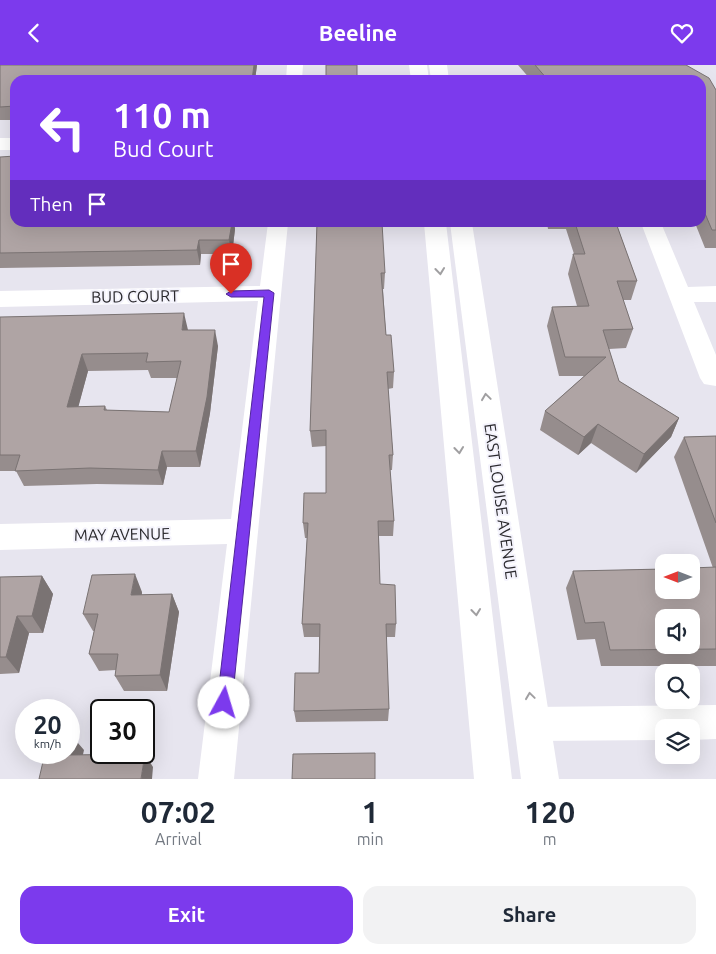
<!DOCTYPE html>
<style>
body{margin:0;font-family:Ubuntu,sans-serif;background:#f2f2f3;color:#1f2937;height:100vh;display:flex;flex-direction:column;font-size:19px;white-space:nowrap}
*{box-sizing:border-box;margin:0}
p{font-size:16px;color:#747a83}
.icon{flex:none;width:28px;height:28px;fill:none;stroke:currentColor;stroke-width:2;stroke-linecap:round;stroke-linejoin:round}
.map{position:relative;height:714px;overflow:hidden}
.drawer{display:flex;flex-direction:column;background:#fff;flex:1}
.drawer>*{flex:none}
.banner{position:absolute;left:10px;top:10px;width:696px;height:152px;border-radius:15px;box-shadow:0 5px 20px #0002;background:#7c3aed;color:#fff;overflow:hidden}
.needle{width:32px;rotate:270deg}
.tools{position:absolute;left:655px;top:489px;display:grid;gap:10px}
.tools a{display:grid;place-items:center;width:45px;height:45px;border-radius:10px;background:#fff;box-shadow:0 5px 20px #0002;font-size:25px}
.speed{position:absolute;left:15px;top:634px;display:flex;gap:10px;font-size:25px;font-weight:700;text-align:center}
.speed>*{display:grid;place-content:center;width:65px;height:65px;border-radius:50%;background:#fff;box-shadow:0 5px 20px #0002;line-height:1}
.speed small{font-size:12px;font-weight:400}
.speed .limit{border:2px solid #111;border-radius:8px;background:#fff;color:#111}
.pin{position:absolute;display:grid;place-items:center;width:42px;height:42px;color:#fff;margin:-51px -21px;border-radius:50% 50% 50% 0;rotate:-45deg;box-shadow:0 0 5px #0007}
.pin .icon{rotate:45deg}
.me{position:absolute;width:55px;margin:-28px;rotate:6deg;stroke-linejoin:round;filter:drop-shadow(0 0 4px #0008)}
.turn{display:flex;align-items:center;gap:18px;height:105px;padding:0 20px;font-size:22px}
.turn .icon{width:65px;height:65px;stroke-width:2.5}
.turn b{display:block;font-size:35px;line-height:42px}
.then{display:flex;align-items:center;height:48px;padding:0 20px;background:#0003;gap:10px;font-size:19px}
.eta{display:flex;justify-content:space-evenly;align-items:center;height:85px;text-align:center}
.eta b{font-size:30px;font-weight:600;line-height:35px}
.button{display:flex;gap:10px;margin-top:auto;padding:10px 20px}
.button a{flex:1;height:58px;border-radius:15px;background:#7c3aed;color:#fff;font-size:20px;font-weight:600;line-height:58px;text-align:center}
.button a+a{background:#f2f2f3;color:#1f2937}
header{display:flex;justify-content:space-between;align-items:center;height:65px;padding:0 20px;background:#7c3aed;color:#fff;font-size:22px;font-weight:600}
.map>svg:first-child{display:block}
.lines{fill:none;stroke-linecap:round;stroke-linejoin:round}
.minor{fill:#fff;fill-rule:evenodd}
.tertiary{fill:#fff;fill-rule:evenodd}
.wall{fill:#968d8d;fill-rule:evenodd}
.shaded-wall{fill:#7a7373}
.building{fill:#afa4a4;stroke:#7a7373;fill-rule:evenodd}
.oneway{stroke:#a09fa1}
.route{fill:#7c3aed;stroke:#51269a}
.labels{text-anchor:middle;stroke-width:4;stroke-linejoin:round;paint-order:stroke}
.street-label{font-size:16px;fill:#2b2a2e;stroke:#f4f3fc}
</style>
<header><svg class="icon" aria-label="back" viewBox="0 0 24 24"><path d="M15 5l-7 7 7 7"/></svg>Beeline<svg class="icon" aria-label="heart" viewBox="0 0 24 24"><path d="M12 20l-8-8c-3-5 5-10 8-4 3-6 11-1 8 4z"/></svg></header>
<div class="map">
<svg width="716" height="714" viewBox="0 0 716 714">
<rect width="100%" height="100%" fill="#e7e5ef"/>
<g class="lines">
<path class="minor" d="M287,0H303L302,15H286Z
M0,73H15V85H0Z
M268,158H288L234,714H198L227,479L0,485V459L231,454L258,236L0,242V226L260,221Z
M641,158H661L688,222L716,221V237H694L716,290V321L704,319L700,313Z
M716,640V674L691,675V662H664V675L534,676L522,671L517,659L522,647L534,642Z"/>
<path class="tertiary" d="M409,0H427L429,15H411Z
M429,0H447L449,15H431Z
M424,158H446L512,714H474Z
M450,158H472L559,714H521Z"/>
</g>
<path class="wall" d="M0,0H257L255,15H15V55H0Z
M518,0H686L716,25V183H705L695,158H701V15H531Z
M0,92L15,158H234L235,164L232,189H201L200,200L0,203Z
M317,158L385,208L384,224H383L386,270L394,307L393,323L388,324L393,390L392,405H390L394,456L393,471H379L380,519L396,559L395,572H386L389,644L388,656L296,657L294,646L319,608V572H304L302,559L307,473H305L303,458L326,428V381L312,382L310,366Z
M527,158H616L637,216L631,235H623L633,264L626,283L609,284L619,316L679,353L671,372L636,408L591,378L578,390L540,365L545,346L584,311H559L547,261L552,242L577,241L568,209L573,189H574L566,164H548L547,158Z
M0,252L188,265L218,281L210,348L200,402H167L163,420L97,419L24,421L16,406H0ZM148,305L151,313H177L169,347L107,345L105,341L78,342L88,306Z
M716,371V601H601L595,574L577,575L566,523L573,506L713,503L674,392L684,372Z
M42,511L53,529L43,568H29L19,608L0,609V512Z
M142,527V530L172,529L179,547L167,626H124L115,611L116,605L99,606L89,589L94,566H93L83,549Z"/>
<path class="shaded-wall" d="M254,0H257L255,15H252Z
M230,158H234L235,164L232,189L229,175Z
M199,175L201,189L200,200L197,185Z
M184,248L188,265L185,282L182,265Z
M215,265L218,281L210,348L200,402L196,386Z
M82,289L88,306L74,358L67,342Z
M679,353L671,372L636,408L644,389Z
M598,359L591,378L578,390L584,372Z
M162,386L167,402L163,420L158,405Z
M135,509L142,527L139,547L131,530Z
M42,511L53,529L43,568L32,551Z
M172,529L179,547L167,626L160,610Z
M17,551L29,568L19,608L6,592Z
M72,671L84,685L80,703L68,690Z
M145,689L153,702L152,714H141Z"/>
<path class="building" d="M0,0H254L252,15H15V41L0,42Z
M326,0H357V15H326Z
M535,0H686L709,13L716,25V165H712L701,139V15H633L629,14L622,15H548Z
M15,91V158H232L229,175H199L197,185L0,188V92Z
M317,158H382L385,208H381L386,270H391L394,307H387L393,390H389L394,456H378L380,519L395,520L396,559H386L389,644L294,646L295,608H319L320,559H302L308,458H303L304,428H326V365L310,366Z
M575,158H616L637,216H617L633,264L603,265L619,316L679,353L644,389L598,359L584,372L545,346L606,292H565L552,242L589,241L573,189H585Z
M184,248L182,265H215L207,332L196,386H162L158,405L90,403L15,406L20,390H0V252ZM148,288L146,297L181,296L169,347L104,345L105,341L67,342L82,289Z
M716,371V458L684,372Z
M716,502V584L610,585L604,557L585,558L573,506L664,504V525H691V503ZM664,552H691V580H664Z
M135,509L131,530L172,529L160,610L115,611L118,589H89L98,549H83L92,510Z
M42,511L32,551H17L6,592H0V512Z
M69,671H72L69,686Z
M45,688H68V690L145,689L141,714H39Z
M375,688V714H292L293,689Z"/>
<defs><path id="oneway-chevron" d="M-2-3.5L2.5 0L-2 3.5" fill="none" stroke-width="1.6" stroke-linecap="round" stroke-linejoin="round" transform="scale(1.25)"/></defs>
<g class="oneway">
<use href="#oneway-chevron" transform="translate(440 206) rotate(84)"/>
<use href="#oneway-chevron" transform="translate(486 332) rotate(-98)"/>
<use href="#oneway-chevron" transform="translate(459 385) rotate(84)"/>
<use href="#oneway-chevron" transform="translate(476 547) rotate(84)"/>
<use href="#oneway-chevron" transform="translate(530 631) rotate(-98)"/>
</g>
<path class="route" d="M269,225L274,228L232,638L229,643L224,645L219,643L217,638L264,232H231L226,229L231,226Z"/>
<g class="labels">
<g class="street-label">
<text transform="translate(135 231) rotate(-1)" y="6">BUD COURT</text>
<text transform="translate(501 436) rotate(82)" y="6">EAST LOUISE AVENUE</text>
<text transform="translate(122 469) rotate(-1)" y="6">MAY AVENUE</text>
</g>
</g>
</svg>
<div class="tools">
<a><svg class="needle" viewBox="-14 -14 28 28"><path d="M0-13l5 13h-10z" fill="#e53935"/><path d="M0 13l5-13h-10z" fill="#747a83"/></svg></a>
<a><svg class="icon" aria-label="sound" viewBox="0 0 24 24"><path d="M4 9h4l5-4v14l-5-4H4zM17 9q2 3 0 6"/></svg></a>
<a><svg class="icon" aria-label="search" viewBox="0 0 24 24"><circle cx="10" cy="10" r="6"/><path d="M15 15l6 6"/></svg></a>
<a><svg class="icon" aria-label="layers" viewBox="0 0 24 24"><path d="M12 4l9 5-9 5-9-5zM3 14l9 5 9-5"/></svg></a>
</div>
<div class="speed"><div>20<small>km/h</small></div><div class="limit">30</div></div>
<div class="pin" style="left:231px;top:229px;background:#d93025"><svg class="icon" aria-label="arrive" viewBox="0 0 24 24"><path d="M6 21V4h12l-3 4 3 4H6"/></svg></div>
<svg class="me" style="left:224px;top:638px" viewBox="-20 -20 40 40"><circle r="19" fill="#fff"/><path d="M0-13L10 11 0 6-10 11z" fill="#7c3aed"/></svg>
<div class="banner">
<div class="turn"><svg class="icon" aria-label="left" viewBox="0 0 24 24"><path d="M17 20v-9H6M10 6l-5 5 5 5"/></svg><div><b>110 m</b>Bud Court</div></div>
<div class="then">Then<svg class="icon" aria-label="arrive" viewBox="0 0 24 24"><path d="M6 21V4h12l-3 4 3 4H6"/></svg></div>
</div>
</div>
<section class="drawer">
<div class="eta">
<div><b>07:02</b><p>Arrival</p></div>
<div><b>1</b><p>min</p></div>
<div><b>120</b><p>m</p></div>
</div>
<div class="button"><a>Exit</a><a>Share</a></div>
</section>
